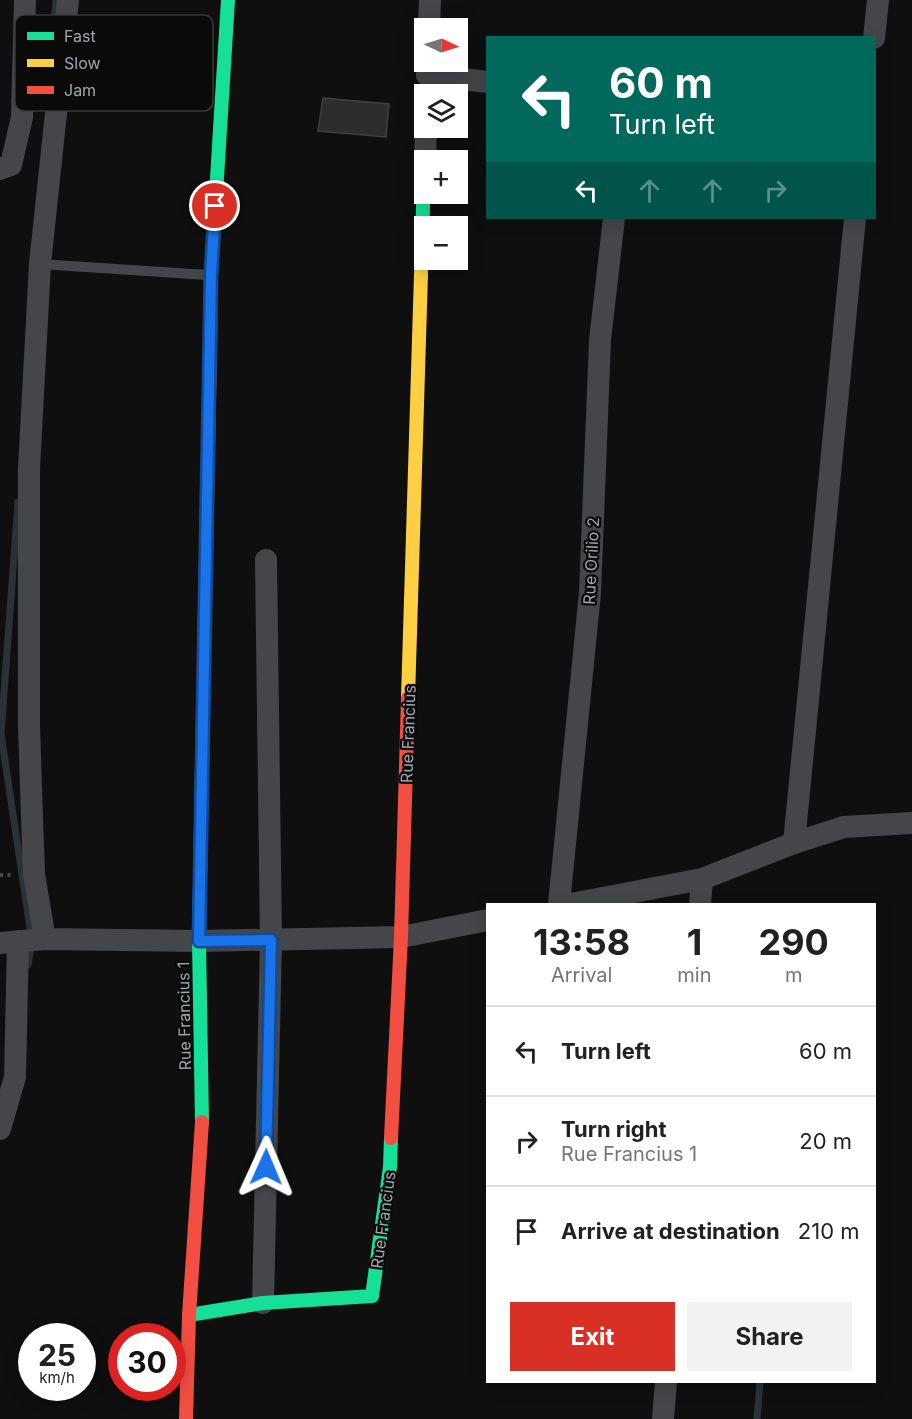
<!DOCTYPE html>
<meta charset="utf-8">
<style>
body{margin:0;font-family:Inter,sans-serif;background:#f2f2f2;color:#202124;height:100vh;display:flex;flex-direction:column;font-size:22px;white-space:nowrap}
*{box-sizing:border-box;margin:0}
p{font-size:20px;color:#757577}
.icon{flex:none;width:33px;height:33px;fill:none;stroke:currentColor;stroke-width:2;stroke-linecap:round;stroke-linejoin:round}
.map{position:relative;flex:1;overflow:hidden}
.details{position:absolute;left:486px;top:903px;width:390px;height:480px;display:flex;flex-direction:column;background:#fff;border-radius:0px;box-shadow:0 3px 15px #0003}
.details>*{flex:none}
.top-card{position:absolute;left:486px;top:36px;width:390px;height:183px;border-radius:0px;box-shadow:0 3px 15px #0003;background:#00695c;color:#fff;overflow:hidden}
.needle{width:39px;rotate:94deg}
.fabs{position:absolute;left:414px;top:18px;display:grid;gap:12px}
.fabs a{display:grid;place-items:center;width:54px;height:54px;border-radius:0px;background:#fff;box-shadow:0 3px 15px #0003;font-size:30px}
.speed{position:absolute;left:18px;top:1323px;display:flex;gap:12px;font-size:30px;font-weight:700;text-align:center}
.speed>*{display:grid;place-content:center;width:78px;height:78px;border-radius:50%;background:#fff;box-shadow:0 3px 15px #0003;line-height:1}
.speed small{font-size:15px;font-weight:400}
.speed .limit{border:9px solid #d22;background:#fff;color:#111}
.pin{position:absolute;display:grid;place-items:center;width:51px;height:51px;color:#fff;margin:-26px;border:3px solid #fff;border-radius:50%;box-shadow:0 2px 6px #0007}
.me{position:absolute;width:66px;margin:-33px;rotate:1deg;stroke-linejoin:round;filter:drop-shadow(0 0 4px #0008)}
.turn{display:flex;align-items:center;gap:21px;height:126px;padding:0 24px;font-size:27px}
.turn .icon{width:78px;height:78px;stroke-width:2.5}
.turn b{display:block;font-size:42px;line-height:51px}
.lanes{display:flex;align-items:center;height:57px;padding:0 24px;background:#0003;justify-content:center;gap:30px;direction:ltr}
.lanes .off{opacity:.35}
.eta{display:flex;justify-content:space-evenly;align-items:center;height:102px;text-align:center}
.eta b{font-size:36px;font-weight:700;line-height:42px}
.primary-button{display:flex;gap:12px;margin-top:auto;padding:12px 24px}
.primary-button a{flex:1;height:69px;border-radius:0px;background:#d93025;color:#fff;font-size:24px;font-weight:700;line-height:69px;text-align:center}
.primary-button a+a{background:#f2f2f2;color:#202124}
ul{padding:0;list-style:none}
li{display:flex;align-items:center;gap:18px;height:90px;padding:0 24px;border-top:2px solid #e0e0e0}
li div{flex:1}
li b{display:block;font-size:22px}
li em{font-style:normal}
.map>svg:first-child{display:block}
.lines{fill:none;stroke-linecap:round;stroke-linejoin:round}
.stream{stroke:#2b3237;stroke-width:7}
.building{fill:#2d2d2e;stroke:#3f4043;stroke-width:1.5}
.path{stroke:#47484a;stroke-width:4;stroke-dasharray:3 4.5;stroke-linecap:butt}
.lane{stroke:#454649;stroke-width:10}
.street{stroke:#454649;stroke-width:22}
.fast{stroke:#16e098;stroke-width:14}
.slow{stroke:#ffcf43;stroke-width:14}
.jam{stroke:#f24e42;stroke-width:14}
.route-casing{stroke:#114b97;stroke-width:15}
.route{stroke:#1a73e8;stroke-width:10}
.labels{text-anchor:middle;stroke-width:4.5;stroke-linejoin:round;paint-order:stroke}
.street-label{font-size:16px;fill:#a2a7af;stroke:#0a0a0b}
.key{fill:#0a0a0b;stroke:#38393c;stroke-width:1.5}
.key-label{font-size:16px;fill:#a2a7af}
</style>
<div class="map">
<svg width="912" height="1419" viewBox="0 0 912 1419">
<rect width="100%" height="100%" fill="#0f0f10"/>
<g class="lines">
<path class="stream" d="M53,33L56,0
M18,502L1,734L32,941L28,965
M757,1419L760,1382"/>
</g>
<path class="building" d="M323,98L389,104L386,137L318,131Z"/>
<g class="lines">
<path class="path" d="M0,875H11"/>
<path class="lane" d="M40,264L207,275"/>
<path class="street" d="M429,28L430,0
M874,38L878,0
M427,75L488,82
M425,160L426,128
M0,169L11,165L22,117L25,0
M794,843L855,218
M559,904L590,593L600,340L614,218
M571,904L702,879L794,843L844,827L912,823
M700,904L702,879
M45,939L34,874L31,788L29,725V468L40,264L68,0
M0,943L45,939L199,941L401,937L488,920
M0,1129L15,1077L18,941
M263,1303L271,940L266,560
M663,1419L666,1382"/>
<path class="fast" d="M421,274L424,172
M210,351L211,275L228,0
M202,1122L199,941L203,710
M189,1315L263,1303L372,1296L390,1167L391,1138"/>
<path class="slow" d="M408,698L421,274"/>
<path class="jam" d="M203,710L210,351
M391,1138L401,937L408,698
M186,1419L189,1315L202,1122"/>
</g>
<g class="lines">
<defs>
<path id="route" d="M215,206L211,275L199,941L271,940L266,1167"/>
</defs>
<use href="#route" class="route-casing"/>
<use href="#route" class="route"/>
</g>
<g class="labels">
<g class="street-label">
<text transform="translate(591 561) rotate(-87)" y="6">Rue Orilio 2</text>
<text transform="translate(408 734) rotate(-88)" y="6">Rue Francius</text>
<text transform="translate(184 1016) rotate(-91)" y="6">Rue Francius 1</text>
<text transform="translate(383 1220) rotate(-82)" y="6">Rue Francius</text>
</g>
</g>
<rect x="15" y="15" width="198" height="96" rx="9" class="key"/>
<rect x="27" y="32" width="27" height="8" fill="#16e098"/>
<rect x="27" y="59" width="27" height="8" fill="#ffcf43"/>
<rect x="27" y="86" width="27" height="8" fill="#f24e42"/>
<g class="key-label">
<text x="64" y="42">Fast</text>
<text x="64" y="69">Slow</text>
<text x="64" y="96">Jam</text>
</g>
</svg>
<div class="fabs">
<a><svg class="needle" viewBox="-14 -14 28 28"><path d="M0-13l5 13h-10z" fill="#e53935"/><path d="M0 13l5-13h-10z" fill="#757577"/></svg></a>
<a><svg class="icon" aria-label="layers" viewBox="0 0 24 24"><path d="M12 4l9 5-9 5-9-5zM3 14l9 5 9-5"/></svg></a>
<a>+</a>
<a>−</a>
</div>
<div class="speed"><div>25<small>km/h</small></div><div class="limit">30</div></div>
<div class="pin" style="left:215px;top:206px;background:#d93025"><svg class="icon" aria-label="arrive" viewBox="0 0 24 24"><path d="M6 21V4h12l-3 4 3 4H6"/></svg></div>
<svg class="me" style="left:266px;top:1167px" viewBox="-20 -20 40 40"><path d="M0-17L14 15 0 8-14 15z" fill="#1a73e8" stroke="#fff" stroke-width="4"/></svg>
<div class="top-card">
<div class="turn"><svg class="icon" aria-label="left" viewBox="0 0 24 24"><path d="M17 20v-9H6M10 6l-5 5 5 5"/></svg><div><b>60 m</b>Turn left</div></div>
<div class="lanes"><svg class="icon" aria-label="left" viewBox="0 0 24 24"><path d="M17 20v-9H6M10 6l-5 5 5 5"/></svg><svg class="icon off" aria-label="ahead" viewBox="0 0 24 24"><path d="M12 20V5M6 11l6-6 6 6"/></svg><svg class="icon off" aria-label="ahead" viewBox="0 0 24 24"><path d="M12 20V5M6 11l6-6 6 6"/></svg><svg class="icon off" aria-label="right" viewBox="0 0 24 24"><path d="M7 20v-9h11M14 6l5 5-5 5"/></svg></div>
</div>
<section class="details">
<div class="eta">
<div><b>13:58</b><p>Arrival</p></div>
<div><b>1</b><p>min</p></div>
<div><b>290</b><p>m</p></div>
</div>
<ul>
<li><svg class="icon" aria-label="left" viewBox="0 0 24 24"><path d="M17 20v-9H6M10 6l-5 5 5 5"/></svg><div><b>Turn left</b></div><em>60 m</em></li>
<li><svg class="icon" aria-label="right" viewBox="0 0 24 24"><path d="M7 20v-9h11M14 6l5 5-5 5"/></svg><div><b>Turn right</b><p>Rue Francius 1</p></div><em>20 m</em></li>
<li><svg class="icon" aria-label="arrive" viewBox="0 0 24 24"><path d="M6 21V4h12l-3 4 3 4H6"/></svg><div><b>Arrive at destination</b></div><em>210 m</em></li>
</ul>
<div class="primary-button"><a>Exit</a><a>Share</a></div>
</section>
</div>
